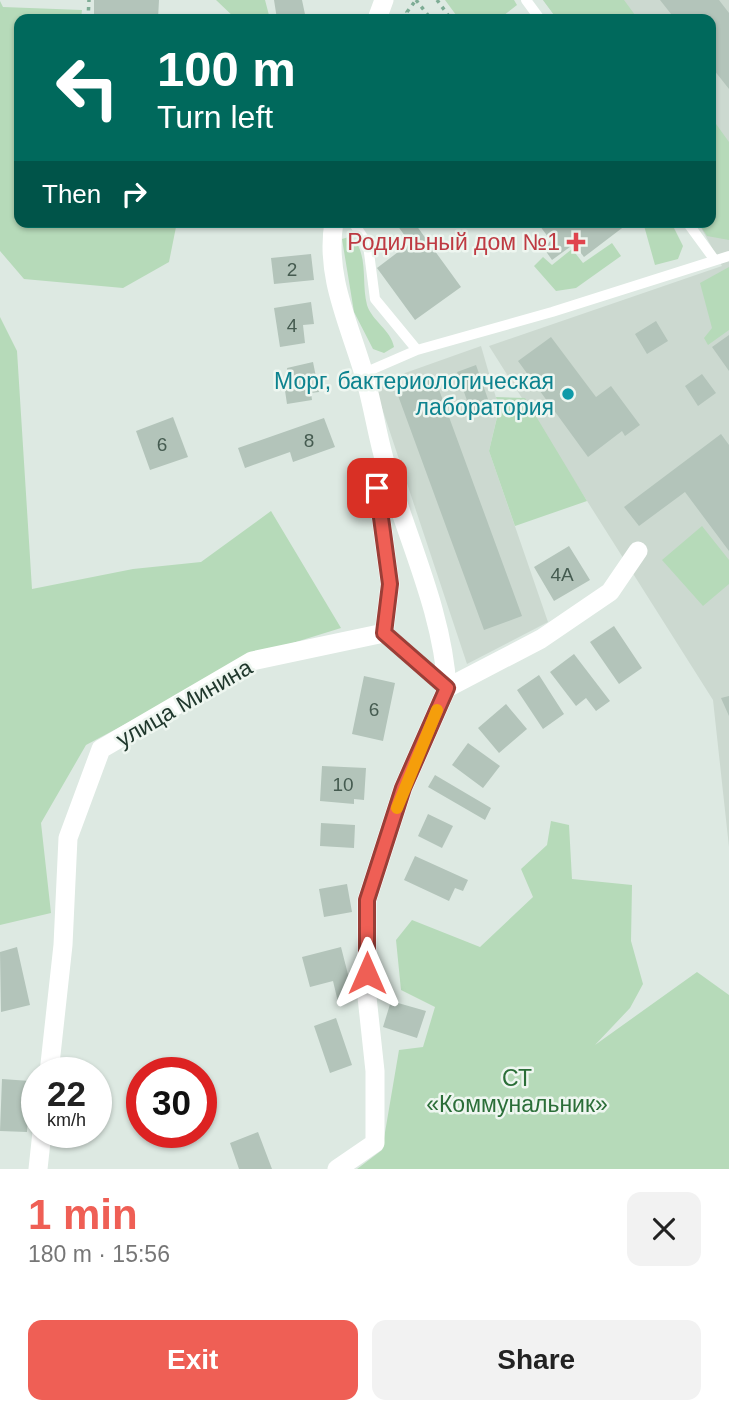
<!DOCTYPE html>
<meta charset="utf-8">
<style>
body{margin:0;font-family:Arial,sans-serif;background:#f2f2f2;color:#222;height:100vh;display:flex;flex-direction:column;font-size:26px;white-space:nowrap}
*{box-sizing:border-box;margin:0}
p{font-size:23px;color:#767676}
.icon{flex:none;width:38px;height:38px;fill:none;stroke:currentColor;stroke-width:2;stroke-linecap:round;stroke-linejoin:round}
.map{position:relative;height:1169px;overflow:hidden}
.sheet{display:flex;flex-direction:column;background:#fff;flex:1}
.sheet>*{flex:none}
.banner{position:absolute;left:14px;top:14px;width:702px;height:214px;border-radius:14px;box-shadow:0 2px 5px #0004;background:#00695c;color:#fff;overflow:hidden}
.speed{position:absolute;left:21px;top:1057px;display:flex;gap:14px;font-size:35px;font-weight:700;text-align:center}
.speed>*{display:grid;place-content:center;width:91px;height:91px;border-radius:50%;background:#fff;box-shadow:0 2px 5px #0004;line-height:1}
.speed small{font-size:18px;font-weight:400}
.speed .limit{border:10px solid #d22;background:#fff;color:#111}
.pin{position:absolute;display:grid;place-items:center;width:60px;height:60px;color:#fff;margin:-30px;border-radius:14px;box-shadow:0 4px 10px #0006}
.me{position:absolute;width:77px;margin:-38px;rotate:0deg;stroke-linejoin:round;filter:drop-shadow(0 0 5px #0008)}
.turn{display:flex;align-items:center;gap:24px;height:147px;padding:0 28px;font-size:32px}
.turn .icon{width:91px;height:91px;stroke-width:2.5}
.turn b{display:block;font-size:49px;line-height:60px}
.then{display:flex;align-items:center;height:66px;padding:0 28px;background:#0003;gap:14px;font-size:26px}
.round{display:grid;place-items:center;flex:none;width:74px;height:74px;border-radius:14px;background:#f2f2f2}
.summary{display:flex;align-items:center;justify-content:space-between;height:119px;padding:0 28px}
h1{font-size:42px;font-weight:700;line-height:52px;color:#ef5f55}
.button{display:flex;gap:14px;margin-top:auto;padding:14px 28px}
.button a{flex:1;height:80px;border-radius:14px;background:#ef5f55;color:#fff;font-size:28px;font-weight:700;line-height:80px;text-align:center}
.button a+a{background:#f2f2f2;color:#222}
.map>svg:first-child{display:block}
.built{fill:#ccd9d0}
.green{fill:#b6dab9}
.building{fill:#b3c4ba}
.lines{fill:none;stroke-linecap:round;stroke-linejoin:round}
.path{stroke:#7eac95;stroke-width:3.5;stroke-dasharray:3.5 5;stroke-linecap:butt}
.service{stroke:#fff;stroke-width:10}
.minor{stroke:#fff;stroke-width:19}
.route-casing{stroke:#9b3e37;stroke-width:18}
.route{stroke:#ef5f55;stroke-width:12}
.slow{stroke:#f59e0b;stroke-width:12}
.health-dot{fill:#e0444e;stroke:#eef6f0;stroke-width:2.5}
.culture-dot{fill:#0f9aa8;stroke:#eef6f0;stroke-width:2.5}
.labels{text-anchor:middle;stroke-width:5;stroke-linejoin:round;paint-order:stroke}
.number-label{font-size:19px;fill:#455b50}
.health-label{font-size:23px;fill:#be3a42;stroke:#eef6f0;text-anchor:end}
.culture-label{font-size:23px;fill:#0d838f;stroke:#eef6f0;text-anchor:end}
.street-label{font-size:23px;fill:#20382d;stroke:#eef6f0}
.park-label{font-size:23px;fill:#2b6e38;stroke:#eef6f0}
</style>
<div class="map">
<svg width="729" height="1169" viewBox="0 0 729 1169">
<rect width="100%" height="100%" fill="#dde9e2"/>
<path class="built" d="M543,0H729V847L713,700L489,346L722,266L698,222H710V19H557Z
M481,346L499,408L489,451L548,622L467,664L374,384Z"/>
<path class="green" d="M216,0H265L270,19H236Z
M445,0H514L517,5L499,19H459Z
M543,0H624L638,19H557Z
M0,1L3,7L82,10L81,19H19V222H177L169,262L123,288L24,279L0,251Z
M711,117L729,142V240L707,236L698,222H710Z
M643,222H671L683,246L678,259L655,265Z
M352,236C369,256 361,281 367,305C372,321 391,330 394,347L384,353L373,349L354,312L342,239Z
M612,243L621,256L576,288L556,291L534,266L543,257L552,265L572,249L583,263Z
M729,267V330L708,345L704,338L712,328L700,283Z
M0,317L17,351L32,589L133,569L201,562L271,511L341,628L257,654L86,745L41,823L51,913L0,925Z
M496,397L525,398L587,501L515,526L489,451L499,409Z
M702,526L729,560V584L703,606L662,560Z
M551,821L569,825L572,879L632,885L631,941L643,984L630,1008L595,1045L697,972L729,995V1169H357L382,1150L399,1050L423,1047L435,1007L401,990L396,940L412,920L480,947L533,897L521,869L547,845Z"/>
<path class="building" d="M94,0H159L158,19H94Z
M274,0H302L306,19H277Z
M660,0H719L729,13V89L710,65V19H675Z
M395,222H420L416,225L461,287L415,320L377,268L410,243Z
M537,222H630L584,257L574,244L552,260L543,247L551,241Z
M311,254L314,280L274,284L271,258Z
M311,302L314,324L303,325L305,343L280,347L274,308Z
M656,321L668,341L647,354L635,334Z
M729,335V371L712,347Z
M551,337L596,397L611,386L640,425L625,436L622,431L588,457L518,361Z
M313,362L319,392L311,393L312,400L287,404L284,384L290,382L287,368Z
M476,365L490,405L471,412L457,372Z
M702,374L716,393L698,406L685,386Z
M434,376L522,616L484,630L396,390Z
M173,417L188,457L150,470L136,431Z
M324,418L335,447L293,462L290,452L245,468L238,448Z
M721,434L729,445V551L685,492L639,526L624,507Z
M569,546L590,580L554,601L534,567Z
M614,626L642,668L619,684L590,642Z
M574,654L610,701L596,711L586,698L576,706L550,672Z
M539,675L564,714L543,729L517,690Z
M364,676L395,683L383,741L352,734Z
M729,696V716L721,698Z
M506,704L527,729L499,753L478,728Z
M468,743L500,766L483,788L452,765Z
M322,766L366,768L364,800L354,799V804L320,801Z
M435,775L491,808L485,820L428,787Z
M428,814L453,826L442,848L418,836Z
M321,823L355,825L354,848L320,846Z
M415,856L468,880L463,891L455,888L449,901L404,880Z
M347,884L352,912L324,917L319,889Z
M17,947L30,1005L1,1012L0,952Z
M341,947L354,998L338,1002L333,981L310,987L302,957Z
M391,1001L426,1011L417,1038L383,1027Z
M336,1018L352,1065L330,1073L314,1026Z
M2,1079L30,1081L27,1132L0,1131Z
M258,1132L272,1169H239L230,1143Z"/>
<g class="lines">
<path class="path" d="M416,0L431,19
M437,0L451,19
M88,19L89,0
M412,19L407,12L416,0
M442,19L448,15"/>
<path class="service" d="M526,0L540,19
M353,222L368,245L375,299L417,350
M687,222L714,259
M364,373L417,350L552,312L729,256
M384,633L444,685"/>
<path class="minor" d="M377,19L384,0
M334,222C325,275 348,321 363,371C373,403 377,437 387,469C408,541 443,613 447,688
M49,1073L63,945L68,838L101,749L252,661L384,633L390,584L377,488L386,467
M38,1169L42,1132
M337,1169L375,1143V1071L367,997V900L403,788L447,688L541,639L610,592L638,551"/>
</g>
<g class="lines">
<defs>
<path id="route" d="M367,973V900L403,788L447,688L384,633L390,584L377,488"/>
</defs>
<use href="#route" class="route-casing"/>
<use href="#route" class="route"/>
<path class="slow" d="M397,808L437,710"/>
</g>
<path class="health-dot" d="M572.5 231.5h7v7h7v7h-7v7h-7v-7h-7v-7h7z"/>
<circle class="culture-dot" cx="568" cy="394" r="7"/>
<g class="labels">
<g class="number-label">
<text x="292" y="276">2</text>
<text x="292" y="332">4</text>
<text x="309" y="447">8</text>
<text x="162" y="451">6</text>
<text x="562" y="581">4А</text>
<text x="374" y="716">6</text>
<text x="343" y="791">10</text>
</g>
<g class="health-label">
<text x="560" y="250">Родильный дом №1</text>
</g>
<g class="culture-label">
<text x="554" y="389">Морг, бактериологическая<tspan x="554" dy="26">лаборатория</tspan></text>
</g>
<g class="street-label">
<text transform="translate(184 703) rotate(-30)" y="8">улица Минина</text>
</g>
<g class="park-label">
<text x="517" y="1086">СТ<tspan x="517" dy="26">«Коммунальник»</tspan></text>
</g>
</g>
</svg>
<div class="speed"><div>22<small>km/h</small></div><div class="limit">30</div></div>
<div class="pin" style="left:377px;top:488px;background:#d93025"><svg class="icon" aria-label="arrive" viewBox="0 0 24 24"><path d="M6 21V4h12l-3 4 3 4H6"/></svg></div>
<svg class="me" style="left:367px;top:973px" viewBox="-20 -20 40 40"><path d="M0-17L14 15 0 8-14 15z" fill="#ef5f55" stroke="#fff" stroke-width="4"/></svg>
<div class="banner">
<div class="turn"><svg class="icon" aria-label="left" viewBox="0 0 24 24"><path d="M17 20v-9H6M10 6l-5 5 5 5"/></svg><div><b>100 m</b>Turn left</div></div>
<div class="then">Then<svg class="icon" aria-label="right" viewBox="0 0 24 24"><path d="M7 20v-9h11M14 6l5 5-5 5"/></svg></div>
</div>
</div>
<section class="sheet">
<div class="summary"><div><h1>1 min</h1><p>180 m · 15:56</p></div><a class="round"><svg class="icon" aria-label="close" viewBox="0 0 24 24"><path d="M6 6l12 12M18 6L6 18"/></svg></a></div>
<div class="button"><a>Exit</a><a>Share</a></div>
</section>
